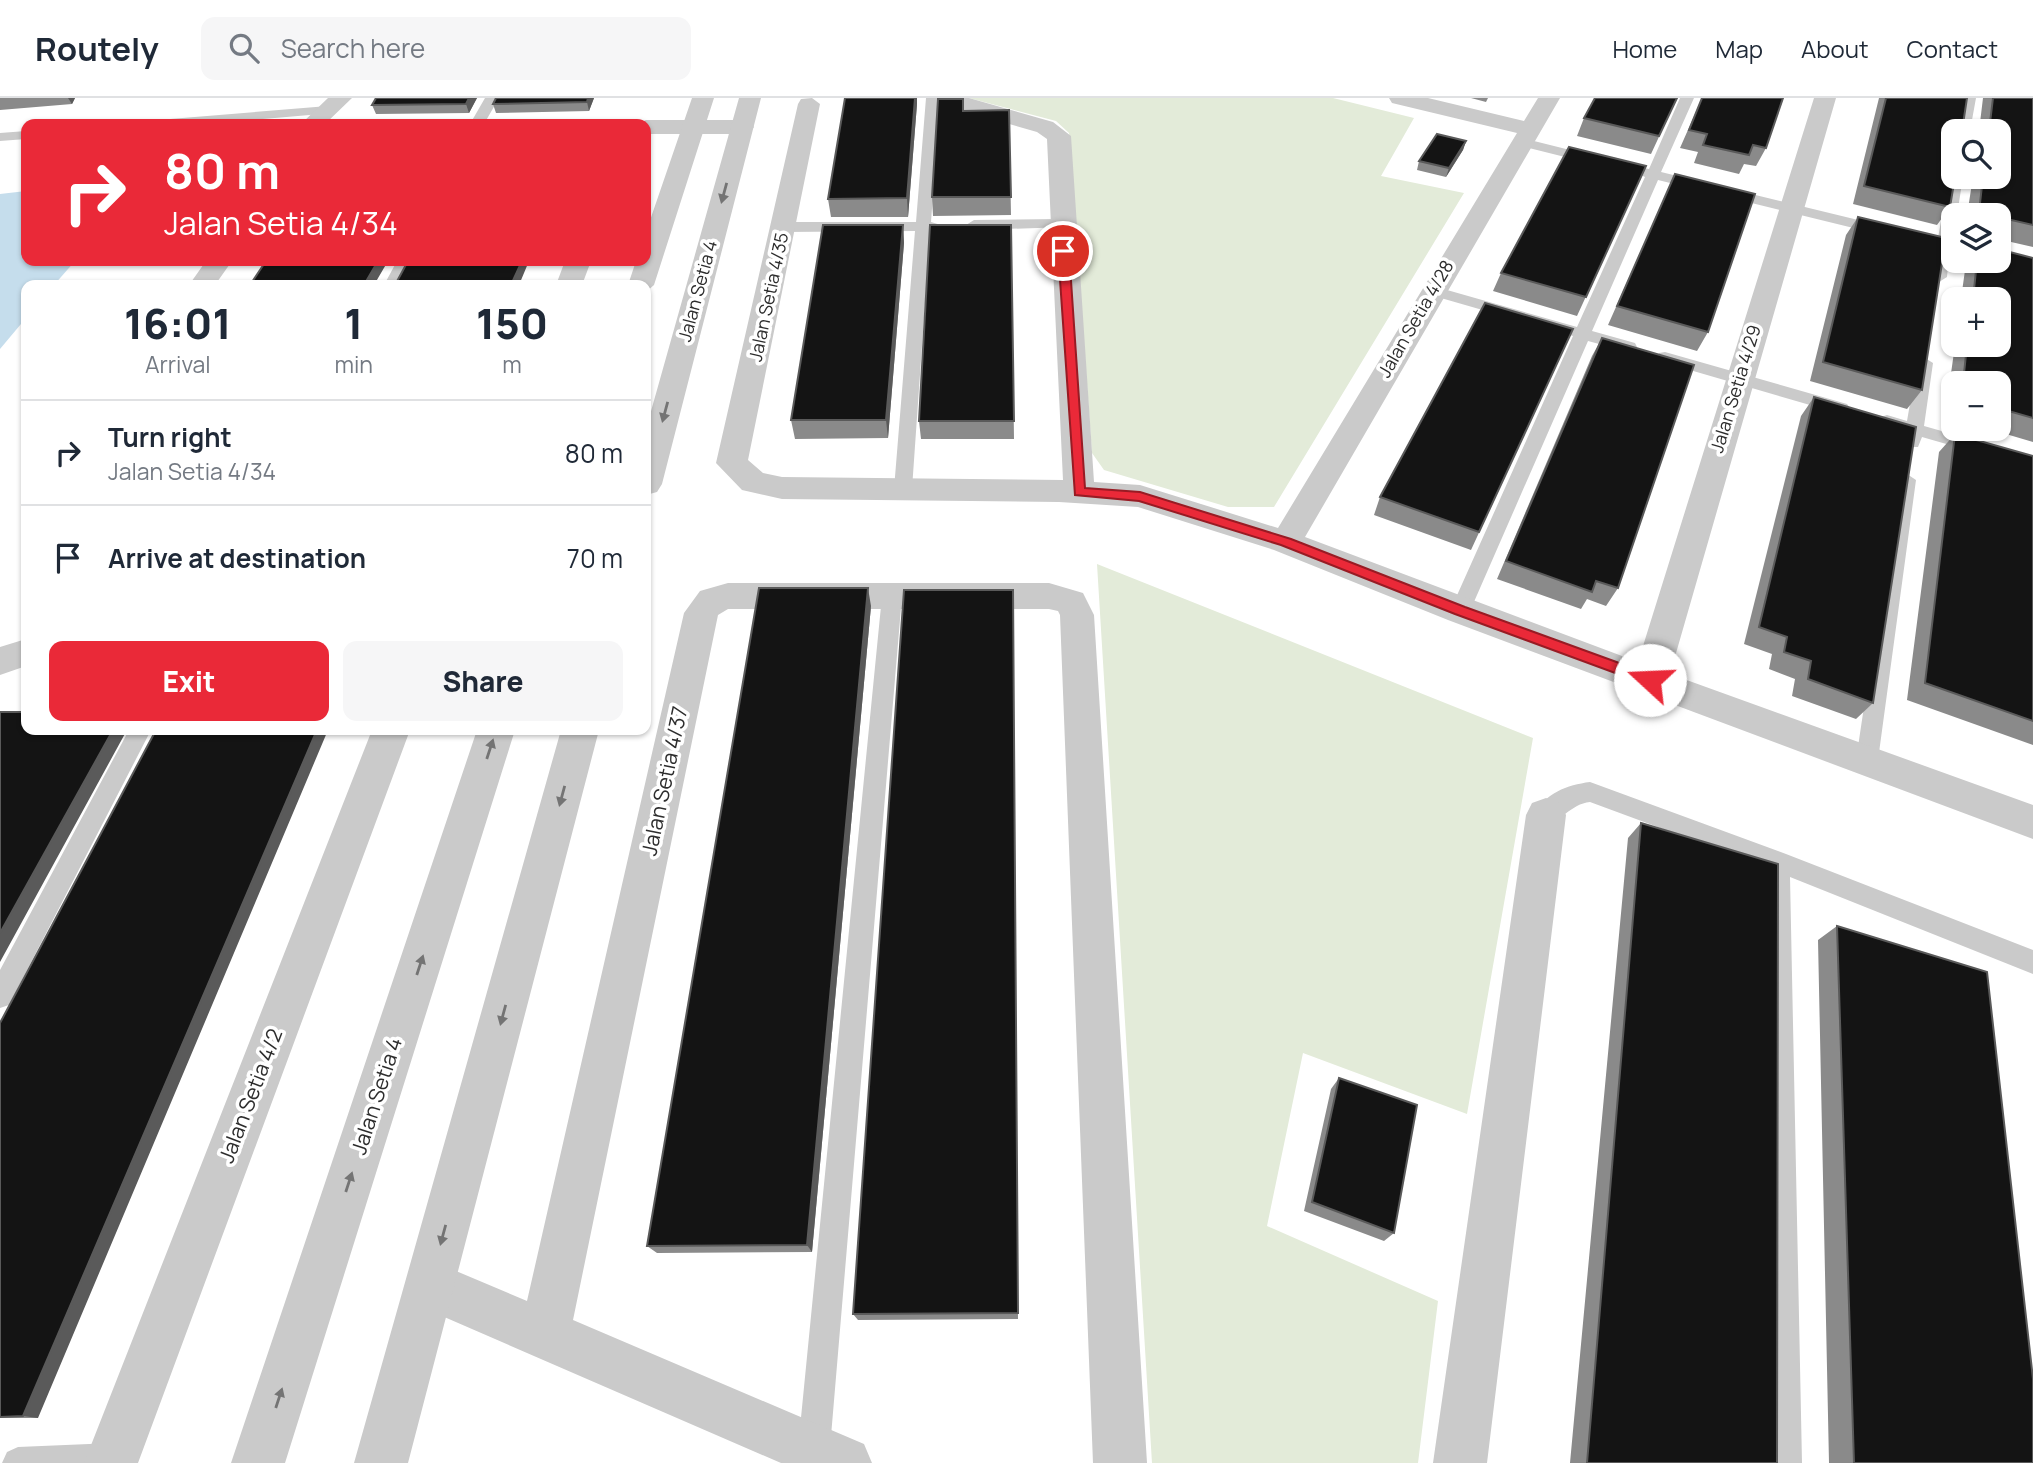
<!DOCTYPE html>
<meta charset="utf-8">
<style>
body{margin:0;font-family:Manrope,sans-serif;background:#f6f6f7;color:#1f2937;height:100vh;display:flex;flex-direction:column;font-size:26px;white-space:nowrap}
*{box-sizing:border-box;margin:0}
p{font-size:23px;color:#747a83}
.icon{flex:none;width:38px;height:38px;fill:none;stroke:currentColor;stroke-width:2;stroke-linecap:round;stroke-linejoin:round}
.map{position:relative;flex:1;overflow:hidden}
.panel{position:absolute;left:21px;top:182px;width:630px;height:455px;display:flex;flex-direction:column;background:#fff;border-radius:14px;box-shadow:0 2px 5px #0004}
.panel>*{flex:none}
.guide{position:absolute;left:21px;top:21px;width:630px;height:147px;border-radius:14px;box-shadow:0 2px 5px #0004;background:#ea2938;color:#fff;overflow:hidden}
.buttons{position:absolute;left:1941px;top:21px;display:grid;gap:14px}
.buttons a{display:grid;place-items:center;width:70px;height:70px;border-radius:14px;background:#fff;box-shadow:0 2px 5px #0004;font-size:35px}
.pin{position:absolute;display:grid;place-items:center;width:60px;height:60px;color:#fff;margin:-30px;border:4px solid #fff;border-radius:50%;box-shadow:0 2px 7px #0007}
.me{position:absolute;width:77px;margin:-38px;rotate:290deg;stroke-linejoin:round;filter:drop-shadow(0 0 5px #0008)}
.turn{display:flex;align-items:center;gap:24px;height:147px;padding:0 28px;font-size:32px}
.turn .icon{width:91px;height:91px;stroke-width:2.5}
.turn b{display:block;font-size:49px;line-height:60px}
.eta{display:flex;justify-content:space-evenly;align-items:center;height:119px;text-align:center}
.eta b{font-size:42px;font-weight:800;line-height:49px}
.action{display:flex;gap:14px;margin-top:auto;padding:14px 28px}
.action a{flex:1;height:80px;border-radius:14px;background:#ea2938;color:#fff;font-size:28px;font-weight:800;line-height:80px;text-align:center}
.action a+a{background:#f6f6f7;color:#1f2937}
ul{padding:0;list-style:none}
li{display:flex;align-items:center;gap:21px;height:105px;padding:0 28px;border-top:2px solid #e0e1e3}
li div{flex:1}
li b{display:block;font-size:26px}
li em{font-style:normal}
header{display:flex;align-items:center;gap:42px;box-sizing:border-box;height:98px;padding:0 35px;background:#fff;border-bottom:2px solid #e0e1e3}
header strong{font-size:33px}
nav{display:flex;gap:38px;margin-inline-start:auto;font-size:24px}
.search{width:490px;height:63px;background:#f6f6f7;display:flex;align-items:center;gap:18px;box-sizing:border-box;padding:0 24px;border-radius:14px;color:#747a83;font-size:26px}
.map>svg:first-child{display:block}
.green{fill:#e3ebd9}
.water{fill:#c5ddec}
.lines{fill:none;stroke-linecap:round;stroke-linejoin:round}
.service{fill:#cacaca;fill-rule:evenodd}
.minor{fill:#cacaca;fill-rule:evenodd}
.tertiary{fill:#cacaca;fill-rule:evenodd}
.wall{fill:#8a8a8a}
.shaded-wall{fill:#5a5a5a}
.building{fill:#141414;stroke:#5a5a5a;stroke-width:2}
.oneway{fill:#747474}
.route{fill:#ea2938;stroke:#981b24;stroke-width:2}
.labels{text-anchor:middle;stroke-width:7;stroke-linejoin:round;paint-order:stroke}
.far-street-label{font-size:18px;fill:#2d2d2d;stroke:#fff}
.street-label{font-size:21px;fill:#2d2d2d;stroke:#fff}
</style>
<header>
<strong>Routely</strong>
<div class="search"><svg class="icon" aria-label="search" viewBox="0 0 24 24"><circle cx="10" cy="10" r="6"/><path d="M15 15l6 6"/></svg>Search here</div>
<nav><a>Home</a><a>Map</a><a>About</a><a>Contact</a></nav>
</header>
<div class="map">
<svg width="2033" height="1365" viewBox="0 0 2033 1365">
<rect width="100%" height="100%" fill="#fff"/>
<path class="green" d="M969,0H1333L1414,20L1381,78L1464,95L1274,409H1228L1104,372L1092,355L1069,35L1056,23Z
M1097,466L1533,640L1467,1016L1303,955L1267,1128L1438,1203L1418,1365H1152Z"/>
<path class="water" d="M26,93V163H75L54,187H26V220L0,251V96Z"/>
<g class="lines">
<path class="service" d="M485,0H499L484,26H470Z
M926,0H940L931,124L944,128L930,133L912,391L903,397L894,391L915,133L784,134L776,129L784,124H916Z
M1680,0H1694L1661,74L1887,129L1890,132L1882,137L1658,82L1592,233L1635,245L1637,249L1629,254L1588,243L1470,513L1467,518H1453L1450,513L1573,238L1427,196L1425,193L1433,188L1577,229L1645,79L1633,73L1640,69L1649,71Z
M1962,0H1976L1970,33H1956Z
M328,8L335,12L333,15L204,26H151L158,22Z
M26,33V41L0,43V35Z
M1522,40L1602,60L1604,63L1597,67L1517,47L1515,44Z
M1953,75V79H1963L1957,117H1953L1947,179L1939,184L1931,179L1949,79Z
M1061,121L1069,126L1066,129L974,132L966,127L974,122Z
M397,163H413L400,187H384Z
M1665,254L1847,306L1850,310L1841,316L1659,263L1657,259L1659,255Z
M1925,260L1933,265L1924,328L2033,359V371L1922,339L1918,349H1906L1905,334L1881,327L1878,323L1881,319L1887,317L1907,323L1917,265Z
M1907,376L1916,382L1878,662L1875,669L1867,671L1859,669L1856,662L1898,382Z
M892,491L899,493L902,498L830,1350L825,1361L816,1365L803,1361L798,1350L882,498L885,493Z
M129,632H151L9,907L0,910V872Z
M1590,684L1786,756L2033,852V876L1790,779L1802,1365H1770L1766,769L1590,704C1568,706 1558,731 1538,724L1534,717C1545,695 1567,687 1590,684Z
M113,1345L124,1350L127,1365H2L7,1354L18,1349Z"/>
<path class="minor" d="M328,0H352L325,26H301Z
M812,0L820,6L748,362L763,375L782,379L1063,382L1047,41L1037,34L936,5L933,0H969L1053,24L1071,38L1094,384L1140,387L1278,430L1517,35L1392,5L1389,0H1428L1524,23L1538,0H1560L1305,439L1638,564L1814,0H1836L1670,576L2033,707V741L1448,522L1274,452L1138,409L1059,404L782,401L742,392L716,365L798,6L801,1Z
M646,22H742L750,24L754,29L750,34L742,36H646V26H636Z
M206,163H232L215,187H189Z
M565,163H591L582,187H556Z
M728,485H1049L1083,495L1094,517L1147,1365H1093L1060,517L1058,513L1049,511H728L718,517L573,1222L864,1346L872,1365H781L412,1205L405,1187L412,1169L430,1162L527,1203L684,515L700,493Z
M26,541V568L0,577V549Z
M372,632H410L138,1365H84Z
M1546,700L1560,705L1566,717L1487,1365H1433L1526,717L1532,705Z"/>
<path class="tertiary" d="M692,0H714L654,187L646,194V187H628L636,163H646V134Z
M739,0H761L662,386L657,394L646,397V331Z
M477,632H515L285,1365H231Z
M561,632H599L408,1365H354Z"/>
</g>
<path class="wall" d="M0,0H75L72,6L0,12Z
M376,0H477L469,15L376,16L372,7Z
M496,0H594L589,13L496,15L493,6Z
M1471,0H1488L1486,4Z
M1677,0L1651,56L1577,38L1584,20Z
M1702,0H1783L1766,50L1756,68L1744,66L1739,76L1694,65L1698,54L1680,50Z
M1879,0H1967L1950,109L1937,127L1853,106Z
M1983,0H2033V149L1998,141V117H1967L1973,79H1998V33H1979Z
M963,1L964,13L1009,12L1011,117L933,118L932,99Z
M917,6L908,119H831L828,101Z
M1466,43L1463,52L1446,79L1417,72L1419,63Z
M1646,68L1577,218L1493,193L1501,175Z
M1675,76L1708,234L1697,253L1608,227Z
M1858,119L1922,292L1907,311L1810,283L1846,137Z
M903,127L904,145L888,340L795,341L791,322Z
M1011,127L1014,341H921L919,323Z
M2033,160V344L1989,331H1998V285H1953V320L1945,318L1955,247H1998V201H1961L1966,165L1967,163H1998Z
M1573,231L1471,452L1374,417L1380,399Z
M1602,240L1618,490L1606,508L1587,501L1581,511L1497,481L1592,258Z
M1814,299L1873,605L1856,621L1792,598L1795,581L1769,571L1772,556L1744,546L1801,318Z
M1955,336L2033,358V647L1907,602L1939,354Z
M1013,492L1018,1221L858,1222L853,1216Z
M871,508L812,1154L657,1155L647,1148Z
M1641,725L1777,1365H1570L1628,740Z
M1837,828L2033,1365H1829L1818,842Z
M0,925L38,1320H0Z
M1339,980L1394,1135L1384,1143L1304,1113L1331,991Z"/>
<path class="shaded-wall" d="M68,0H75L72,6Z
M469,0H477L469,15L466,6Z
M588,0H594L589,13L587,4Z
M915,0H917V6L908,119L907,100Z
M1466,43L1463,52L1446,79L1449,70Z
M903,127L904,145L888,340L886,322Z
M378,163H388L374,187H364Z
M522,163H529L519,187H511Z
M868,490L871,508L812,1154L807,1147Z
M113,632H127L0,864V835Z
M317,632H328L38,1320L23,1318Z"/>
<path class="building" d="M376,0H469L466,6L372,7Z
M496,0H588L587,4L493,6Z
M845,0H915L907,100L828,101Z
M1595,0H1677L1659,38L1584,20Z
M1702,0H1783L1766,50L1753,47L1749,57L1703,47L1707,36L1689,32Z
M1886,0H1967L1962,33H1953V79H1955L1950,109L1864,88Z
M1993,0H2033V127L1998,119V117H1992L1979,114L1983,79H1998V33H1989Z
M938,1H963V13L1009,12L1011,99H932Z
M1437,36L1466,43L1449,70L1419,63Z
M1569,49L1646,68L1586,199L1501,175Z
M1675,76L1755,96L1708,234L1617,208Z
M1858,119L1946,140L1922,292L1823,264Z
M823,127H903L886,322H791Z
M930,127H1011L1014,323H919Z
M1998,151L2033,160V320L1998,310V285H1963L1967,247H1998V201H1973L1977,163H1998Z
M266,163H378L364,187H250Z
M408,163H522L511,187H395Z
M1485,205L1573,231L1479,434L1380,399Z
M1602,240L1694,267L1618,490L1596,483L1592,494L1506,463Z
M1814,299L1916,329L1873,605L1808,581L1811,563L1784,554L1787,539L1759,529Z
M1955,336L2033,358V623L1925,585Z
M759,490H868L807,1147L647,1148Z
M904,492H1013L1018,1215L853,1216Z
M0,614H26V632H113L0,835Z
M156,632H317L23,1318L0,1319V925Z
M1641,725L1778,766L1777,1365H1587Z
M1837,828L1987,874L2033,1281V1365H1854Z
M1339,980L1417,1007L1394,1135L1312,1104Z"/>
<defs><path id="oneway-solid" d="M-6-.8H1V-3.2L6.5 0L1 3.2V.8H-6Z" transform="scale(1.75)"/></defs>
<g class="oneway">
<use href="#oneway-solid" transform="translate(724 95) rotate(105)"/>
<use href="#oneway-solid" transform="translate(665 314) rotate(105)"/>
<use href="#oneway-solid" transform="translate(490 651) rotate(-72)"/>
<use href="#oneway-solid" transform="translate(562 698) rotate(105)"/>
<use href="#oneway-solid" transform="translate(420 867) rotate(-72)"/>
<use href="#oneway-solid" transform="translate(503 917) rotate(105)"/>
<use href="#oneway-solid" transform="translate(349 1084) rotate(-72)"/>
<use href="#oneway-solid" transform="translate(443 1137) rotate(105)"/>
<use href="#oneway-solid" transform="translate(279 1300) rotate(-72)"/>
</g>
<path class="route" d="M1063,150L1069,153L1085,390L1140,394L1291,441L1465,509L1655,578V586H1645L1455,516L1281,447L1139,403L1075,397L1058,153Z"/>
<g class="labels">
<g class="far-street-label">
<text transform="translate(698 193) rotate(-75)" y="6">Jalan Setia 4</text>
<text transform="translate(769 199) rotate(-78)" y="6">Jalan Setia 4/35</text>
<text transform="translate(1416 221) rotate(-60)" y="6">Jalan Setia 4/28</text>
<text transform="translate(1736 291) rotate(-73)" y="6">Jalan Setia 4/29</text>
</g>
<g class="street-label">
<text transform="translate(665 683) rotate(-78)" y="7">Jalan Setia 4/37</text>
<text transform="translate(251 998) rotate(-69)" y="7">Jalan Setia 4/2</text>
<text transform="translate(377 998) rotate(-72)" y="7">Jalan Setia 4</text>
</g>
</g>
</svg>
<div class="buttons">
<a><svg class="icon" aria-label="search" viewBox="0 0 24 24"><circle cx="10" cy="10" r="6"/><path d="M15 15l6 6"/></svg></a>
<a><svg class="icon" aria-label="layers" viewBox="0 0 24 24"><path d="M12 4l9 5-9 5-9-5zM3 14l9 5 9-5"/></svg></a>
<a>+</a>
<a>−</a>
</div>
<div class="pin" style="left:1063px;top:153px;background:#d93025"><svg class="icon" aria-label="arrive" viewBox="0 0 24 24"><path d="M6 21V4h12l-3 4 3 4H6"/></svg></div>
<svg class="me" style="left:1650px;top:582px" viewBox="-20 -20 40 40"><circle r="19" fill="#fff"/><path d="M0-13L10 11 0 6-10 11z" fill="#ea2938"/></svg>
<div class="guide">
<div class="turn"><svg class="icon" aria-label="right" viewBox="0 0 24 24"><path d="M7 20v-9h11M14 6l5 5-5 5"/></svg><div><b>80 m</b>Jalan Setia 4/34</div></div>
</div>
<section class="panel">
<div class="eta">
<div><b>16:01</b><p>Arrival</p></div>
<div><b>1</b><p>min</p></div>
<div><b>150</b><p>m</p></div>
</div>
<ul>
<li><svg class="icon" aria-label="right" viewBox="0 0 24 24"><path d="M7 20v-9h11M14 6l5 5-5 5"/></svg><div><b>Turn right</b><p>Jalan Setia 4/34</p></div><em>80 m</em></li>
<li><svg class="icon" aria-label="arrive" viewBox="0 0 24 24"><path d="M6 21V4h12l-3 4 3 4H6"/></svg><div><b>Arrive at destination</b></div><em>70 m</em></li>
</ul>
<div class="action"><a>Exit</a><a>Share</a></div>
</section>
</div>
